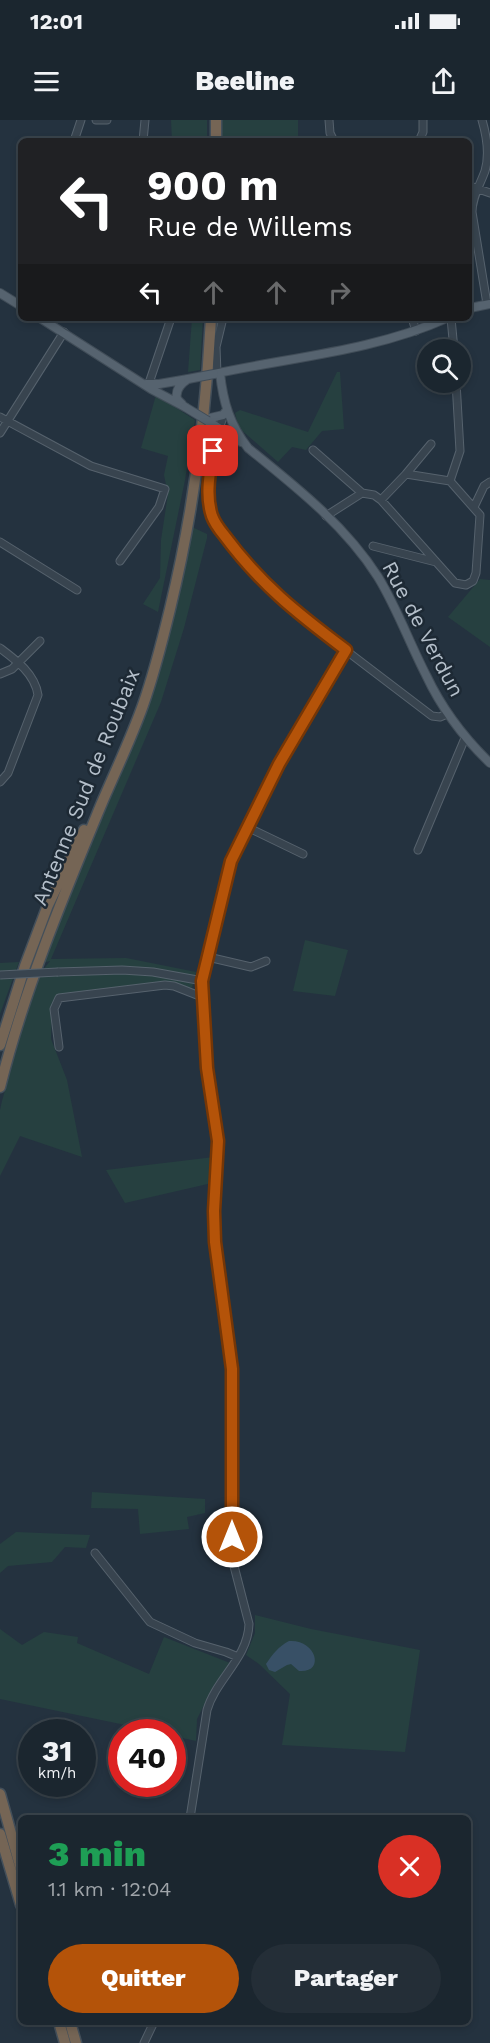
<!DOCTYPE html>
<html lang="fr">
<meta charset="utf-8">
<style>
body{margin:0;font-family:"Work Sans",sans-serif;background:#242e37;color:#f1f3f6;height:100vh;display:flex;flex-direction:column;font-size:22px;white-space:nowrap}
*{box-sizing:border-box;margin:0}
p{font-size:20px;color:#a0a5aa}
.icon{flex:none;width:33px;height:33px;fill:none;stroke:currentColor;stroke-width:2;stroke-linecap:round;stroke-linejoin:round}
.map{position:relative;flex:1;overflow:hidden}
.drawer{position:absolute;left:18px;top:1695px;width:453px;height:210px;display:flex;flex-direction:column;background:#1b262f;border-radius:9px;box-shadow:0 3px 9px #0003,0 0 0 2px #39434b}
.drawer>*{flex:none}
.guide{position:absolute;left:18px;top:18px;width:454px;height:183px;border-radius:9px;box-shadow:0 3px 9px #0003,0 0 0 2px #39434b;background:#202124;color:#fff;overflow:hidden}
.fabs{position:absolute;left:417px;top:219px;display:grid;gap:12px}
.fabs a{display:grid;place-items:center;width:54px;height:54px;border-radius:50%;background:#1b262f;box-shadow:0 3px 9px #0003,0 0 0 2px #39434b;font-size:30px}
.speed{position:absolute;left:18px;top:1599px;display:flex;gap:12px;font-size:30px;font-weight:700;text-align:center}
.speed>*{display:grid;place-content:center;width:78px;height:78px;border-radius:50%;background:#1b262f;box-shadow:0 3px 9px #0003,0 0 0 2px #39434b;line-height:1}
.speed small{font-size:15px;font-weight:400}
.speed .limit{border:9px solid #d22;background:#fff;color:#111}
.pin{position:absolute;display:grid;place-items:center;width:51px;height:51px;color:#fff;margin:-26px;border-radius:12px;box-shadow:0 3px 9px #0006}
.me{position:absolute;width:66px;margin:-33px;rotate:0deg;stroke-linejoin:round;filter:drop-shadow(0 0 4px #0008)}
.turn{display:flex;align-items:center;gap:21px;height:126px;padding:0 30px;font-size:27px}
.turn .icon{width:78px;height:78px;stroke-width:2.5}
.turn b{display:block;font-size:42px;line-height:51px}
.lanes{display:flex;align-items:center;height:57px;padding:0 30px;background:#0003;justify-content:center;gap:30px;direction:ltr}
.lanes .off{opacity:.35}
.round{display:grid;place-items:center;flex:none;width:63px;height:63px;border-radius:32px;background:#242e37}
.head{display:flex;align-items:center;justify-content:space-between;height:102px;padding:0 30px}
h1{font-size:36px;font-weight:800;line-height:45px;color:#1e9e55}
.primary-button{display:flex;gap:12px;margin-top:auto;padding:12px 30px}
.primary-button a{flex:1;height:69px;border-radius:36px;background:#b45309;color:#fff;font-size:24px;font-weight:800;line-height:69px;text-align:center}
.primary-button a+a{background:#242e37;color:#f1f3f6}
.status{display:flex;justify-content:space-between;align-items:center;height:42px;padding:0 30px;background:#1b262f;direction:ltr}
.status svg{height:16px;fill:currentColor}
header{display:flex;justify-content:space-between;align-items:center;height:78px;padding:0 30px;background:#1b262f;font-size:27px;font-weight:800}
.map>svg:first-child{display:block}
.green{fill:#264040}
.water{fill:#385066}
.lines{fill:none;stroke-linecap:round;stroke-linejoin:round}
.minor-casing{stroke:#56626d;stroke-width:9}
.major-casing{stroke:#414d58;stroke-width:10}
.highway-casing{stroke:#434f5a;stroke-width:13}
.minor{stroke:#38444f;stroke-width:7}
.major{stroke:#56636f;stroke-width:8}
.highway{stroke:#756555;stroke-width:10}
.minor-bridge-casing{stroke:#56626d;stroke-width:9;stroke-linecap:butt}
.major-bridge-casing{stroke:#414d58;stroke-width:10;stroke-linecap:butt}
.minor-bridge{stroke:#38444f;stroke-width:7}
.major-bridge{stroke:#56636f;stroke-width:8}
.route-casing{stroke:#753606;stroke-width:15}
.route{stroke:#b45309;stroke-width:10}
.labels{text-anchor:middle;stroke-width:5;stroke-linejoin:round;paint-order:stroke}
.street-label{font-size:21px;fill:#b4bfca;stroke:#1d2934}
</style>
<div class="status"><b>12:01</b><svg viewBox="0 0 49 12"><path d="M0 12V9h3v3zM5 12V6h3v6zM10 12V3h3v9zM15 12V0h3v12zM26 1h20v11H26zM47 4h2v5h-2z"/></svg></div>
<header><svg class="icon" aria-label="menu" viewBox="0 0 24 24"><path d="M4 6h16M4 12h16M4 18h16"/></svg>Beeline<svg class="icon" aria-label="share" viewBox="0 0 24 24"><path d="M12 15V3M7 8l5-5 5 5M5 13v7h14v-7"/></svg></header>
<div class="map">
<svg width="490" height="1923" viewBox="0 0 490 1923">
<rect width="100%" height="100%" fill="#24323f"/>
<path class="green" d="M171,0H207V21H172Z
M220,0H298V21H220Z
M192,198H203L200,250L188,252Z
M337,252H340L344,309L322,311L306,330L292,327L278,342L239,308L235,293L240,290L308,312Z
M156,275L195,300L185,360L158,492L143,484L160,458L161,420L168,374L164,355L168,336L141,328Z
M192,407L207,414V418L184,508L161,582L51,839L126,838L196,852L192,868L169,862L57,876L52,883L51,919L67,960L82,1037L20,1016L0,1056V990L2,981L36,859L50,841L43,843L51,819L93,721L131,624Z
M480,459L490,460V527L448,497Z
M305,820L348,830L335,876L293,871Z
M19,842L0,894V843Z
M214,1037L212,1063L125,1083L106,1050Z
M92,1372L205,1379V1393L187,1397L189,1409L140,1414L138,1389L91,1388Z
M16,1412L90,1415L86,1428L65,1427L52,1442L8,1446L0,1453V1424Z
M255,1495L311,1509L420,1530L405,1632L282,1625L290,1574L259,1544L246,1535L255,1513Z
M0,1509L22,1525L44,1512L78,1517L77,1523L149,1554L164,1517L230,1543L214,1565L197,1599L196,1621L173,1616L172,1612H159L0,1579Z"/>
<path class="water" d="M289,1521C316,1519 326,1553 299,1551L291,1544L287,1545L275,1552L269,1550L266,1544C272,1535 279,1526 289,1521Z"/>
<g class="lines">
<defs>
<path id="minor" d="M96,0H107
M329,0L330,13L334,21
M482,0C487,17 490,34 485,51C480,65 472,77 472,92L487,184
M74,21L81,0
M143,21L145,0
M419,21L423,12V0
M470,66L490,73
M412,198L416,211
M451,198L454,230
M217,254L216,227L223,198
M148,266L171,198
M225,292L214,322L208,376L213,398L218,408L241,438L285,484L432,596L440,597L447,594
M0,297L91,346L165,369L159,387L120,441
M0,313L64,212
M431,324L406,354L450,361
M313,330L362,373
M381,380L406,354
M474,387L484,366L490,362
M326,396L362,373L374,375L381,380L455,463L466,465L473,461L476,453L480,395L450,361L460,331L456,262
M0,422L77,470
M373,426L436,442
M0,528C16,540 35,554 38,575L8,653L0,662
M0,554L12,549L40,521
M247,707L303,734
M418,730L465,618
M208,837L251,847L266,841
M58,852L122,850L153,852L203,861
M59,927L54,889L59,878L165,865L174,866L202,877
M95,1433L150,1502L195,1523L226,1532L238,1537
M190,1698L207,1590C216,1559 248,1538 249,1504L234,1446L232,1249L215,1122L214,1091L218,1021L207,948L203,861L231,741L279,644L346,529
M144,1923L154,1902"/>
<path id="major" d="M0,173L21,186
M470,188L490,184
M40,198L151,269L185,287
M220,253C223,282 230,305 248,328C295,366 345,405 378,457C397,488 409,522 426,555C442,589 463,617 490,643
M214,254C292,237 374,231 447,198
M146,264H159L188,259
M182,284L177,279C175,270 180,264 188,259
M210,298L223,295L227,290
M208,301L241,322"/>
<path id="highway" d="M216,0V21
M0,925L25,846L48,785L84,710
M0,967C24,870 63,777 101,685C115,652 131,619 143,585C154,554 162,522 170,489C193,394 206,296 211,198
M0,1674L21,1749
M0,1714L21,1785
M59,1902L65,1923
M70,1902L76,1923"/>
</defs>
<use href="#minor" class="minor-casing"/>
<use href="#major" class="major-casing"/>
<use href="#highway" class="highway-casing"/>
<use href="#minor" class="minor"/>
<use href="#major" class="major"/>
<use href="#highway" class="highway"/>
<defs>
<path id="minor-bridge" d="M0,855L58,852"/>
<path id="major-bridge" d="M188,259L214,254
M185,287L208,301"/>
</defs>
<use href="#minor-bridge" class="minor-bridge-casing"/>
<use href="#major-bridge" class="major-bridge-casing"/>
<use href="#minor-bridge" class="minor-bridge"/>
<use href="#major-bridge" class="major-bridge"/>
</g>
<g class="lines">
<defs>
<path id="route" d="M213,331C210,352 205,375 212,396C215,404 219,409 224,415C261,465 297,493 346,530L279,644L231,741L202,861L207,948L218,1021L214,1091L215,1122L232,1249V1417"/>
</defs>
<use href="#route" class="route-casing"/>
<use href="#route" class="route"/>
</g>
<g class="labels">
<g class="street-label">
<text transform="translate(423 509) rotate(62)" y="7">Rue de Verdun</text>
<text transform="translate(86 667) rotate(-68)" y="7">Antenne Sud de Roubaix</text>
</g>
</g>
</svg>
<div class="fabs">
<a><svg class="icon" aria-label="search" viewBox="0 0 24 24"><circle cx="10" cy="10" r="6"/><path d="M15 15l6 6"/></svg></a>
</div>
<div class="speed"><div>31<small>km/h</small></div><div class="limit">40</div></div>
<div class="pin" style="left:213px;top:331px;background:#d93025"><svg class="icon" aria-label="arrive" viewBox="0 0 24 24"><path d="M6 21V4h12l-3 4 3 4H6"/></svg></div>
<svg class="me" style="left:232px;top:1417px" viewBox="-20 -20 40 40"><circle r="17" fill="#b45309" stroke="#fff" stroke-width="3"/><path d="M0-11L8 9 0 5-8 9z" fill="#fff"/></svg>
<div class="guide">
<div class="turn"><svg class="icon" aria-label="left" viewBox="0 0 24 24"><path d="M17 20v-9H6M10 6l-5 5 5 5"/></svg><div><b>900 m</b>Rue de Willems</div></div>
<div class="lanes"><svg class="icon" aria-label="left" viewBox="0 0 24 24"><path d="M17 20v-9H6M10 6l-5 5 5 5"/></svg><svg class="icon off" aria-label="ahead" viewBox="0 0 24 24"><path d="M12 20V5M6 11l6-6 6 6"/></svg><svg class="icon off" aria-label="ahead" viewBox="0 0 24 24"><path d="M12 20V5M6 11l6-6 6 6"/></svg><svg class="icon off" aria-label="right" viewBox="0 0 24 24"><path d="M7 20v-9h11M14 6l5 5-5 5"/></svg></div>
</div>
<section class="drawer">
<div class="head"><div><h1>3 min</h1><p>1.1 km · 12:04</p></div><a class="round" style="background:#d93025;color:#fff"><svg class="icon" aria-label="close" viewBox="0 0 24 24"><path d="M6 6l12 12M18 6L6 18"/></svg></a></div>
<div class="primary-button"><a>Quitter</a><a>Partager</a></div>
</section>
</div>
